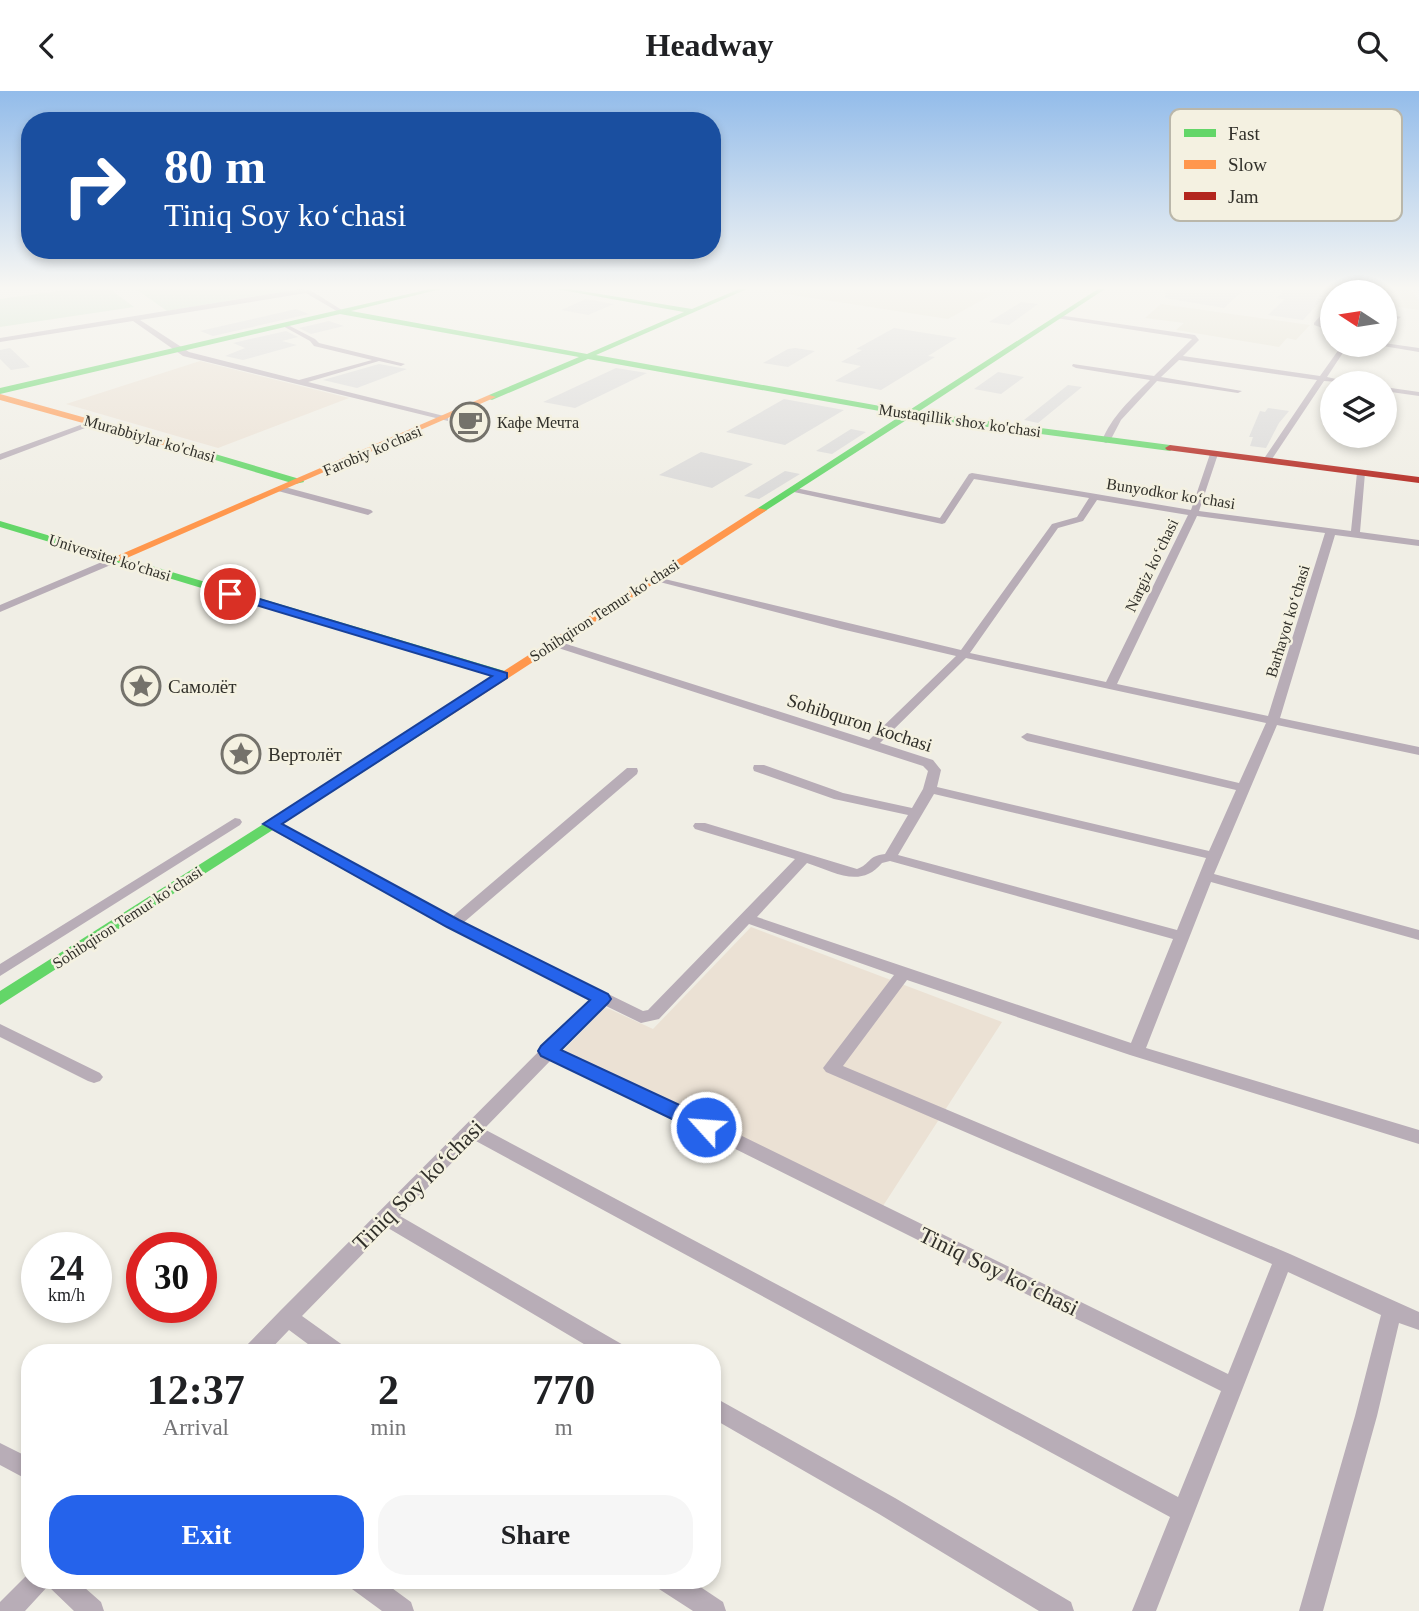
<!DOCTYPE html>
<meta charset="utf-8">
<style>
body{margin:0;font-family:Georgia,serif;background:#f6f6f6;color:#202124;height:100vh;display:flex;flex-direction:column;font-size:26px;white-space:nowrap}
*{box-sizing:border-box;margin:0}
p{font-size:23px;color:#757577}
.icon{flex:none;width:38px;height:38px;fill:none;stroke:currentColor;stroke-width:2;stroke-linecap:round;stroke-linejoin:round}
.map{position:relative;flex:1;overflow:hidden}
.details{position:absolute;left:21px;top:1253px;width:700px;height:245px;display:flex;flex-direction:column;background:#fff;border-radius:28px;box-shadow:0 4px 10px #0003}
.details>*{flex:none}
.guide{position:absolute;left:21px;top:21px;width:700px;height:147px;border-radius:28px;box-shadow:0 4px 10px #0003;background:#1a4fa0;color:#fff;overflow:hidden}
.needle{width:46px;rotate:282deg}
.tools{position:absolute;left:1320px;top:189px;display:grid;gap:14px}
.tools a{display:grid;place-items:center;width:77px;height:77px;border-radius:50%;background:#fff;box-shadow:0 4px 10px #0003;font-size:35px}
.speed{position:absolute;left:21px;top:1141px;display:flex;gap:14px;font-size:35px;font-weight:700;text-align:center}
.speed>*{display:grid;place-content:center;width:91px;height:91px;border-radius:50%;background:#fff;box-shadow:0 4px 10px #0003;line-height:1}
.speed small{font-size:18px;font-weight:400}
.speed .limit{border:10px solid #d22;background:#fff;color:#111}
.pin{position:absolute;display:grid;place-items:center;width:60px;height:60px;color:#fff;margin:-30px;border:4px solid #fff;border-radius:50%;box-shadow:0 2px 7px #0007}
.me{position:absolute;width:77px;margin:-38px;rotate:296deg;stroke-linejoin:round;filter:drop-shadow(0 0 5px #0008)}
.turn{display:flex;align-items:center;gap:24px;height:147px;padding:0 28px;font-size:32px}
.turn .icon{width:91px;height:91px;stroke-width:2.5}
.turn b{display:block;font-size:49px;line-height:60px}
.eta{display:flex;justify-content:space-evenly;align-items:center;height:119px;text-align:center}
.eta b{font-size:42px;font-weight:600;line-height:49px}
.primary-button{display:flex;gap:14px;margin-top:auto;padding:14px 28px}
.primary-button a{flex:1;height:80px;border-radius:28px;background:#2563eb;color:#fff;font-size:28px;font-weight:600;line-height:80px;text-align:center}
.primary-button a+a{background:#f6f6f6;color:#202124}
header{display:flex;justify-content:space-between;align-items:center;height:91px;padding:0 28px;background:#fff;font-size:32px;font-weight:600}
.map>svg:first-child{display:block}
.industrial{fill:#ebe1d4}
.built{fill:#e5e1d1}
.green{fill:#c9e1c7}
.building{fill:#dbdad9}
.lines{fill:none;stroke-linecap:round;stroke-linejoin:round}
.street{fill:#b8adb7;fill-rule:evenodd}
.fast{fill:#63d668;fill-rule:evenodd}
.slow{fill:#ff974d;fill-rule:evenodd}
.jam{fill:#b3261e;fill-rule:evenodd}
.route{fill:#2563eb;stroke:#184099;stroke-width:2}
.labels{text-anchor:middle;stroke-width:5;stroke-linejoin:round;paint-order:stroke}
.far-street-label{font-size:16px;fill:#31302a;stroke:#f4f1e1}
.far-poi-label{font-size:16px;fill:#31302a;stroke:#f4f1e1;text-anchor:start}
.poi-label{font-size:19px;fill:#31302a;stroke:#f4f1e1;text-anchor:start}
.street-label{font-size:19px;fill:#31302a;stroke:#f4f1e1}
.near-street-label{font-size:23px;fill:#31302a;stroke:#f4f1e1}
.key{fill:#f4f1e1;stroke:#bab7aa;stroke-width:2}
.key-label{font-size:19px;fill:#31302a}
</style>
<header><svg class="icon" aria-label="back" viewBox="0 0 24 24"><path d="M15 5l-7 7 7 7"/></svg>Headway<svg class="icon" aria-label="search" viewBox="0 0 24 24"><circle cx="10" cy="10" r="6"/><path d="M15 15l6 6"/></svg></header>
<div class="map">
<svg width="1419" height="1520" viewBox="0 0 1419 1520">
<rect width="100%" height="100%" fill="#f0eee5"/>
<path class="industrial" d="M200,270L349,307L218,357L66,313Z
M751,836L1002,931L881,1118L560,963L605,916L653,938Z"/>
<path class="built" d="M781,198H960L993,203L948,228L773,201Z
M1348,198H1409L1419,209V219L1384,214V201H1344Z
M1161,213L1310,234L1296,249L1287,247L1279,256L1176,239L1184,232L1145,227Z"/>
<path class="green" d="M73,198H110L134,216L0,236V208Z
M136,198H289L292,199L167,220Z"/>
<path class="building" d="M1166,198H1225L1242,200L1224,217L1165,207Z
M1286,198H1310L1330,200L1303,229L1268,224L1285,208L1276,207Z
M586,208L614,213L588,224L561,219Z
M1021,211L1038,213L1009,234L989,231Z
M296,218L309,223L213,245L200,240Z
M329,230L344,235L311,243L299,237Z
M894,237L957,247L928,265L935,266L881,299L835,290L861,275L841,271L862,259L856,258Z
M286,240L298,246L282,250L297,254L243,269L225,265L245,257L233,252Z
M10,257L30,276L11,279L0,268V259Z
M795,257L815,260L788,276L763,272L788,258Z
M379,273L407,278L357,297L323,289Z
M616,277L647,282L575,317L543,311Z
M998,281L1024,286L1001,303L974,298Z
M1068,294L1082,296L1038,332L1024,329Z
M784,308L844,319L785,354L726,341Z
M1268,317L1289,320L1279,332L1266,357L1250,355L1253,346H1249L1260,320L1265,321Z
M851,338L866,341L832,363L816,360Z
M701,361L753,373L712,397L659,384Z
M785,380L800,383L759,408L744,405Z"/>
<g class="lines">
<path class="street" d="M300,198L310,199L345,221L340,222L306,202L140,229L189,261L299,289L372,269L314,255L310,250L281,234L286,233L315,248L319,252L405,273L401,275L379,270L308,291L448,326V330L183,265L133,230L0,251V247Z
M1342,198H1348L1345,201H1339Z
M1332,212V218L1320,232L1332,236V240L1314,234V232Z
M1384,222L1401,226L1398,228L1384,226Z
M1058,224L1195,244L1199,249L1183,265L1320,285L1342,254H1348L1327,286L1354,292L1324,290L1270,371L1267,372L1263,369L1317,289L1179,269L1161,286L1242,300L1238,302L1157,290L1121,329L1110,350L1106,352L1102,350C1111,326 1132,307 1150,289L1076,277L1072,275L1073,273L1154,285L1192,248L1056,227Z
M1384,252L1419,257V261L1377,254Z
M1384,296L1419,301V305L1384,300Z
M94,329L101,331L0,369V363Z
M1214,360L1218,363L1199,420L1351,440L1357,382L1361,379L1365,382L1360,441L1419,449V455L1335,444L1280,627L1419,656V664L1277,634L1214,783L1419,839V849L1211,791L1146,957L1419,1039V1053L1130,964L907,889L843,975L1290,1163L1419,1221V1239L1399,1232L1377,1325L1323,1520H1299L1355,1325L1381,1224L1288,1181L1156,1520H1132L1170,1426L474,1049L400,1125L625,1255L628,1262H599L388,1137L302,1225L344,1255L347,1262H320L289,1239L267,1262H243L246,1255L280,1220L591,908L448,836L266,736L264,733L266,730H276L452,826L627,677H637L638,680L637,683L463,832L643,920L648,919L795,768L695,738L693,735L695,732H705L857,778C871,773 867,765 885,763L908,724L834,708L754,680L753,677L754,674H764L843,702L912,717L923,698L928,680L923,675L549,554V550H557L869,649L956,565L841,538L652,489V485L961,559L1052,433L1077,426L1089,407L974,388L945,432L942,433L794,401L790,398L791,396L940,427L969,383L972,382L1191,419L1210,363ZM1097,409L1188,424L1106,591L970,562L1058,437L1083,430ZM1197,425L1325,442L1268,625L1117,593ZM966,567L1266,632L1239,692L1027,642L1021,646L1027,650L1236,699L1209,760L937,696L941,679L933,669L880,652ZM934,703L1206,767L1177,839L898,764ZM890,770L1173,848L1131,952L757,826L807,772C835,781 860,798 882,772ZM749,833L894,884L826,973L823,977L826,981L1272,1173L1228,1283L689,1019L561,959L604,914L641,932L659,928ZM551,969L677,1029L1221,1300L1178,1406L484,1038Z
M281,395L371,419L373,421L368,424L278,400V396Z
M116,465L120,466V470L0,521V514Z
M235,727L240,728L242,731L240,734L0,885V873Z
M0,933L100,982L103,986L100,990L94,992L88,990L0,946Z
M712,1305L895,1407L1071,1511L1074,1520H1039L879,1423L712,1327Z
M0,1352L30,1367V1390L0,1374Z
M30,1481V1489H76L101,1511L104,1520H74L48,1495L25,1520H0V1511Z
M349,1489H381L411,1511L414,1520H382L352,1498Z
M656,1489H690L723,1511L726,1520H693L659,1498Z"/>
<path class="fast" d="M430,198H441L351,220L587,263L684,221L556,198H569L692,218L739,198H747L596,264L908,320L1098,198H1105L918,321L1170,354L1175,357L1170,360L911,326L762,422L758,421V417L902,324L588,268L492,309L489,308V304L579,266L340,223L0,303V297Z
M205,360L303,389L304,391L295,393L202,365L200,363Z
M0,430L508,581L510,584L508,587H498L0,436Z
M442,620L449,624L447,627L0,914V900Z"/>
<path class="slow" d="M0,303L208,361L210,363L202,365L0,309Z
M489,304L496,306L120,470L110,468Z
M758,417L767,419L447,627L442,628L435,624Z"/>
<path class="jam" d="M1170,354L1419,386V392L1167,359L1165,357Z"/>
</g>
<linearGradient id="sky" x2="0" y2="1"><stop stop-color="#93bcea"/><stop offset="0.48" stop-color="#f8f7f3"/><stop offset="1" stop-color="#f8f7f3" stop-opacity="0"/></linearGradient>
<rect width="1419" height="410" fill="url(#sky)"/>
<path class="route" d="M230,499L507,582V587L282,733L459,829L608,903L611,908L608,912L561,959L714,1030L717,1036L714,1041L706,1043L699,1041L541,965L538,960L541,955L590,909L447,836L263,733L492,585L226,505V500Z"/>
<defs>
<symbol id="cafe-ring" viewBox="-11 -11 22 22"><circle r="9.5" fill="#f4f1e1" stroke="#74726b" stroke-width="1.5"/><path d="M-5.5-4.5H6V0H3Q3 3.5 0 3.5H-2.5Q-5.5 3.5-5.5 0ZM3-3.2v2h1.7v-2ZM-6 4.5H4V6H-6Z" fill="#74726b"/></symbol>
<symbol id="sight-ring" viewBox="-11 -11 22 22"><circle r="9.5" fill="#f4f1e1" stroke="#74726b" stroke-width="1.5"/><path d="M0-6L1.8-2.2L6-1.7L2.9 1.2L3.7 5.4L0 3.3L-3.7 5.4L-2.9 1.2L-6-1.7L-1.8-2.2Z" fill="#74726b"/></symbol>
</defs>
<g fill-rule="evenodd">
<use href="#cafe-ring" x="448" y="309" width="44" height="44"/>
<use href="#sight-ring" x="119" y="573" width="44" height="44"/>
<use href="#sight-ring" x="219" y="641" width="44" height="44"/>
</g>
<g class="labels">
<g class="far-street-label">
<text transform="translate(960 329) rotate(8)" y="6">Mustaqillik shox ko'chasi</text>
<text transform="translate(150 347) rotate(16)" y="6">Murabbiylar ko'chasi</text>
<text transform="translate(372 359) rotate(-23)" y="6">Farobiy ko'chasi</text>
<text transform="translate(1171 402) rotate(9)" y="6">Bunyodkor koʻchasi</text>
<text transform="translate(110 466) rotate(17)" y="6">Universitet ko'chasi</text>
<text transform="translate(1151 474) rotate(-64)" y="6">Nargiz koʻchasi</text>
<text transform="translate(604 519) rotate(-33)" y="6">Sohibqiron Temur koʻchasi</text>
<text transform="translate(1287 530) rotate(-73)" y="6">Barhayot koʻchasi</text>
<text transform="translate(127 826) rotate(-33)" y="6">Sohibqiron Temur koʻchasi</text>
</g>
<g class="far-poi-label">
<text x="497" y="337">Кафе Мечта</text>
</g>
<g class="poi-label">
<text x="168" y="602">Самолёт</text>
<text x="268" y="670">Вертолёт</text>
</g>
<g class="street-label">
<text transform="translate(860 631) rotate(18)" y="7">Sohibquron kochasi</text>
</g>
<g class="near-street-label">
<text transform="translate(418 1094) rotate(-45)" y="8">Tiniq Soy koʻchasi</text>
<text transform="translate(999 1180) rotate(26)" y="8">Tiniq Soy koʻchasi</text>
</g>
</g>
<rect x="1170" y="18" width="232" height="112" rx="10" class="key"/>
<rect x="1184" y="38" width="32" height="8" fill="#63d668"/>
<rect x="1184" y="69" width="32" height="9" fill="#ff974d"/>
<rect x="1184" y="101" width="32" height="8" fill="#b3261e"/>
<g class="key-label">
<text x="1228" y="49">Fast</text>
<text x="1228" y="80">Slow</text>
<text x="1228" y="112">Jam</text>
</g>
</svg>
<div class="tools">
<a><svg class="needle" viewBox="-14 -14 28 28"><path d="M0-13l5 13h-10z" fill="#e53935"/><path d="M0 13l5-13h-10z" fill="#757577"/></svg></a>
<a><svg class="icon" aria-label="layers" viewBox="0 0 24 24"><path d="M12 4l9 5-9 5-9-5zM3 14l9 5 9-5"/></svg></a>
</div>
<div class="speed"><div>24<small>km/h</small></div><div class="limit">30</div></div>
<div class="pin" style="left:230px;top:503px;background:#d93025"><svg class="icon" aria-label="arrive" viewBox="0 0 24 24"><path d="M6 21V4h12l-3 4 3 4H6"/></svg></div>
<svg class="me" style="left:706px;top:1036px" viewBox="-20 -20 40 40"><circle r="17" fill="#2563eb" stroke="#fff" stroke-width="3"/><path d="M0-11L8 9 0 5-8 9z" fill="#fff"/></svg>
<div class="guide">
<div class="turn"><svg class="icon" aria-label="right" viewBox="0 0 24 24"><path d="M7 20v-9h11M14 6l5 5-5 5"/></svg><div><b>80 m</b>Tiniq Soy koʻchasi</div></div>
</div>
<section class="details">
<div class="eta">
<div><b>12:37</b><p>Arrival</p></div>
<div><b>2</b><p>min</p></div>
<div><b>770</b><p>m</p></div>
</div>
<div class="primary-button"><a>Exit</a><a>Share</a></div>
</section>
</div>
